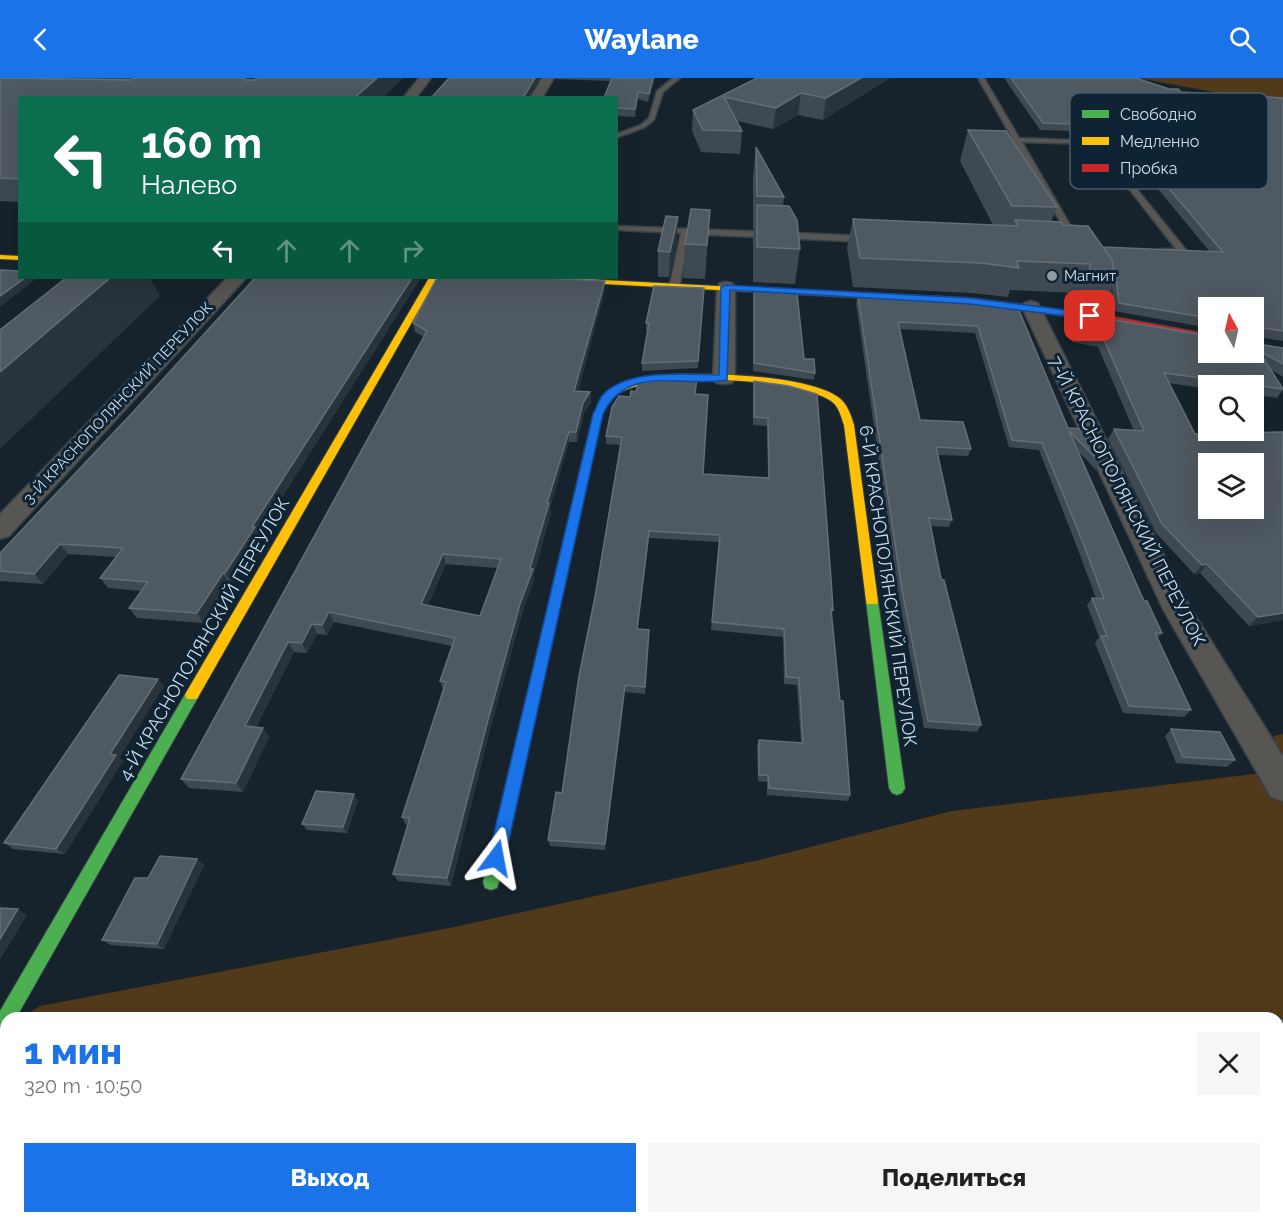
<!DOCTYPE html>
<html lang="ru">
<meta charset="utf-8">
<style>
body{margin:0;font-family:Raleway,sans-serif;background:#f6f6f6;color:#202124;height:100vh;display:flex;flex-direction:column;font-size:22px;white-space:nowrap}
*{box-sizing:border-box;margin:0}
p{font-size:20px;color:#757577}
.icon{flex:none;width:33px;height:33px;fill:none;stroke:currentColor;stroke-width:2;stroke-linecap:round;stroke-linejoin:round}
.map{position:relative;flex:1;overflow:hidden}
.side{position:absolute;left:0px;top:934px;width:1284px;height:212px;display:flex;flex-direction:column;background:#fff;border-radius:18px 18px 0 0;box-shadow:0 6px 24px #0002}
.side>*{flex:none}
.hud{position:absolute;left:18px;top:18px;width:600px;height:183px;border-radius:0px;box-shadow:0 6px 24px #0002;background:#0b6e4f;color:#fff;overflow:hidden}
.needle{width:39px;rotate:352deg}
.tools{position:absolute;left:1198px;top:219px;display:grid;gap:12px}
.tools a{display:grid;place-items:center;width:66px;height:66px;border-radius:0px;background:#fff;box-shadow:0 6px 24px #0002;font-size:30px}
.pin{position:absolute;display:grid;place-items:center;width:51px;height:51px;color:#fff;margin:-26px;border-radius:12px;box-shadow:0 3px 9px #0006}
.me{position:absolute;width:66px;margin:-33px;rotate:13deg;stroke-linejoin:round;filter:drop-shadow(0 0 4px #0008)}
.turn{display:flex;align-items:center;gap:21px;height:126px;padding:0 24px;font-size:27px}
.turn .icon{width:78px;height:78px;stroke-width:2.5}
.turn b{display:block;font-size:42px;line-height:51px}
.lanes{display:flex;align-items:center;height:57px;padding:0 24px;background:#0003;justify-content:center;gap:30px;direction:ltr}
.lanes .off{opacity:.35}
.round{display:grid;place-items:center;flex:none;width:63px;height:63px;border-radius:0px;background:#f6f6f6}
.headline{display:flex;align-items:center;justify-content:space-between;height:102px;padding:0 24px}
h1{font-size:36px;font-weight:800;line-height:45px;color:#1a73e8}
.button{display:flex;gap:12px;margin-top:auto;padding:12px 24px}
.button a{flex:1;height:69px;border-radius:0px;background:#1a73e8;color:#fff;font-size:24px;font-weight:800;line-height:69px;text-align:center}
.button a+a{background:#f6f6f6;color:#202124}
header{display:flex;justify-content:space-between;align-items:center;height:78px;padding:0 24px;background:#1a73e8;color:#fff;font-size:27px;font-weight:800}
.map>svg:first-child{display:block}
.green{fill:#513a19}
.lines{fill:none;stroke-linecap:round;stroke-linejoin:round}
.stream{fill:#153d5a;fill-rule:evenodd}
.lane-casing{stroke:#364048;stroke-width:3}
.street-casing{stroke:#364048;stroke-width:3}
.fast-casing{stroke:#364048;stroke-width:2}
.slow-casing{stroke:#364048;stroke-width:2}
.jam-casing{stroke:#364048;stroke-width:2}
.lane{fill:#585652;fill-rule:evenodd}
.street{fill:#585652;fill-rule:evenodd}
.fast{fill:#4caf50;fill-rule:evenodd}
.slow{fill:#ffc107;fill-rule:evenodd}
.jam{fill:#c62828;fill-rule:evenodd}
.wall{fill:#3f4951;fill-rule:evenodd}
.shaded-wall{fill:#28333c}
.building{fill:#4f5962;stroke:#636e77;stroke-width:1.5;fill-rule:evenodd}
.route{fill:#1a73e8;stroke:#114b97;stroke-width:1.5}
.poi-dot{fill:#8f9ca6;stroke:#0e2435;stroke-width:2}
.labels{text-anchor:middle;stroke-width:6;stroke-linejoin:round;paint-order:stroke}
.far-poi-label{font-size:15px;fill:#d0dde8;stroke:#0e2435;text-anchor:start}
.far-street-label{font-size:15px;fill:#d0dde8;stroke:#0e2435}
.street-label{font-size:18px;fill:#d0dde8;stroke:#0e2435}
.key{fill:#0e2435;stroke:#485c6b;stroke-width:1.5}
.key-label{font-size:16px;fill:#d0dde8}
</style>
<header><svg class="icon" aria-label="back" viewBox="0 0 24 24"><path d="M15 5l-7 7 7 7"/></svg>Waylane<svg class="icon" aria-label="search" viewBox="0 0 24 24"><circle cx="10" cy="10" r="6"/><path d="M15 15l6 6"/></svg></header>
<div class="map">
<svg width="1283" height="1145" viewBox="0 0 1283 1145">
<rect width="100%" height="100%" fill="#17232c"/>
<path class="green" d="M1137,0H1283V21L1236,18Z
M1283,656V1145H0V955L6,951V1140H1278V940H21L40,928L450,850L759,782L952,733L1278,693L1274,658Z"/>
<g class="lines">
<path class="stream" d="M1278,1071L1283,1072V1088L1278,1087Z
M530,1140H569L567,1145H528Z"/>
<defs>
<path id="lane" d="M673,0H680L663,14L654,42L645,49L616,60V56L641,47L649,40L657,13Z
M978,0H984L1019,60L1098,63L1186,172V176L1162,175V171H1176L1094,66L1022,64L1080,164L1073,166Z
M616,148L868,158L872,161L868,164L689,156L680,206L675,209L670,206L681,155L616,152Z
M1099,199L1110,210L1113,243L1105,241L1100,210L1094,202Z"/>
<path id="street" d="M419,0H431L416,20H403Z
M542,0H554L542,20H530Z
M227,200H246L9,458L0,461V436Z
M726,204L732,205L735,209V300L732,305L724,306L716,305L713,300L717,209L720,205Z
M1031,223L1038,225L1190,529L1283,678V723L1271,719L1164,533L1022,229L1024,225Z
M1278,941H1283V983H1278Z
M0,991H6V1035H0Z
M460,1140H508L507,1145H459Z"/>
<path id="fast" d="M586,384L591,387L499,804L497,810L491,812L485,810L483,804L581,387Z
M872,518L878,523L905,710L902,715L897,717L892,715L889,710L866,523Z
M192,611L197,613L199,617L197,621L16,940H6V953L0,952V933L187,613Z"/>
<path id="slow" d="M0,177L20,178V182L0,181Z
M429,200H437L197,621H187L185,617L187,613Z
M524,200H565L755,210L759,212L755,214L528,202Z
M687,296C725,296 807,298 838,319C847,325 851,337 854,347L878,523L877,526H867L866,523L844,347C841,339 839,328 831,323C797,300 647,291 615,318C597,333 596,366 591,387L590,389H582L581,387C599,307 603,302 687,296Z"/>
<path id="jam" d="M752,210L971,220L1110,238L1209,256V262L1110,244L971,226L755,214L751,212Z"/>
</defs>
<use href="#lane" class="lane-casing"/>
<use href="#street" class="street-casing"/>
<use href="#fast" class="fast-casing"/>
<use href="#slow" class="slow-casing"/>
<use href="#jam" class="jam-casing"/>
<use href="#lane" class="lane"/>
<use href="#street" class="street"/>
<use href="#fast" class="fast"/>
<use href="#slow" class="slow"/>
<use href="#jam" class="jam"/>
</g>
<path class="wall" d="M0,0H403L382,20H20V124L0,123Z
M555,0H655L648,24L638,21L635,39L616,38V20L610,3L556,1Z
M757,0H890L823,42L798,37L773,51L737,43L742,53L740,76L701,74L692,53L693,32Z
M1004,0H1136L1181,14L1283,20V263L1258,259V266L1283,270V299L1271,292L1283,312L1277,320L1254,317V308H1209V311L1169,305L1283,542L1249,548L1200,495L1194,496L1156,455L1108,361L1114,351L1134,353L1098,269L1072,264L1074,245L1078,236L1254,274L1209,230V250L1114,233L1112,209L1101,232L1076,228L1077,215L1010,212L1008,219L971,215L853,209L847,170L853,141L993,147L960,83L968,52L1057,129L1051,144L1063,147L1103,169L1210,174L1139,88L1128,87L1102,54L1040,52Z
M756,69L784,119L783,128L800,171L795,206L753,204V160L754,151H753V100Z
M710,132L705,201L683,200L685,166Z
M677,163L669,199H658V173Z
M605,203V212L578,313L590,314L591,324L584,335L577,364H569L550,429L551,435L534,495V501L522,536L490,651L451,808L398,803L393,796L407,747H406L402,739L443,612L440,603L452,568L334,544L327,557L317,556L307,575L294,574L256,649L263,650L269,659L243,714L189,710L181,701L424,259L415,254L413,245ZM446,486L497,490L480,538L428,527Z
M704,210L698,290L642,293V285L648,253L646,252V245Z
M754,213L815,295L814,302L753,293Z
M858,218L973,224L1068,350L1100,384L1096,392L1079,374L1144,523L1162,555L1158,560L1191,632L1184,639L1123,635L1095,565L1099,559L1087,527L1092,520H1096L1077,469L1039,372L1009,369L975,255L900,251L920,342L971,371L968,378L938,377L952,442L949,449L930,448L941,501L981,647L977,654L924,650L899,520L856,225Z
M754,303L789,308L833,532L831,537L850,717L848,723L767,717V704L758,703L757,669L759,662L801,665L797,607L784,606L783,559L711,552L719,464L649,460L638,551L648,560L645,616L625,614L605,772L550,768L548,762L562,715L620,367L606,366V358L630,319L695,316L703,396L768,400L767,348L753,347V311Z
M134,333L259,456L260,459L232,505H229L203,545L137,540L129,530L141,513L108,510L100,500L116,479L68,476L43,506L0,503V475Z
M158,601L164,608L119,680L123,683L65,776L13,771L4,765Z
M1171,651L1235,682L1227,689L1176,685L1165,658Z
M358,722L347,755L307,752L302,746Z
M197,781L204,787L164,871L111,867L102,862L148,800Z"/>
<path class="shaded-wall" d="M245,0H274L251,20Z
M377,0H403L382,20H354Z
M535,0H541L529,20H523Z
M653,0H655L648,24L649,16Z
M861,0H890L823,42L826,20Z
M638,14V21L635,39V31Z
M801,15L798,37L773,51L776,30Z
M678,139L677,163L669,199L670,174Z
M619,151V160L616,170V160Z
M25,200H35L36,201L0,229V218Z
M110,200H150L160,218L0,371V294Z
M412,200H421L259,456L260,459L232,505L225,495L252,449Z
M605,203V212L575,323L574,313Z
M590,314L591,324L584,335L577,364L576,354L583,325Z
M569,354V364L550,429L551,435L534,495V501L522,536L490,651L451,808L447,800L488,642L530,490L547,425Z
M649,453V460L637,559V551Z
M60,466L68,476L43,506L34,496Z
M443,476L446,486L424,536L421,526Z
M1207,486L1200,495L1194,496L1202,487Z
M223,495L229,505L203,545L197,535Z
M329,534L334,544L327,557L322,547Z
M1283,535V542L1249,548L1258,539Z
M312,546L317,556L307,575L302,565Z
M288,564L294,574L251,658L245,648Z
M158,601L164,608L119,680L123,683L65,776L56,771L110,676Z
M625,607V614L605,772V766Z
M263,650L269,659L243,714L236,705Z
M354,716L358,722L347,755L343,749Z
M197,781L204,787L164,871L157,866Z
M18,831L27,837L0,882V861Z"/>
<path class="building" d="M0,0L131,2L134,0H245V2H255L257,0H377L354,20H20V101L0,100Z
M449,0H535L523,20H431Z
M612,0H653L649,16L638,14L635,31L616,30V20H604Z
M757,0H861L826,20L801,15L776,30L724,19L742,53L703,52L693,32Z
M1011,0H1136L1169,11H1178L1181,14L1283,20V253L1258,249V266L1283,270V286L1258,272L1283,311L1164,295L1195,356L1283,354V535L1258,539L1207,486L1202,487L1162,446L1114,351L1144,353L1103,260L1076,255L1078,236L1209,258V274H1254V230H1209V240L1119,225L1116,200L1115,198L1112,182L1103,169L1223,174L1143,80H1132L1105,47L1043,45ZM1209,386H1254V430H1209Z
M968,52L1006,53L1057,129L1012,128Z
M756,69L784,119L757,118Z
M757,127L789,128L797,142L800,171L757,169Z
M691,131L710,132L707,167L685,166Z
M666,138L678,139L670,174L658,173Z
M853,141L1018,148L1015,142L1061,144L1063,147L1088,148L1112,182L1116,202L1089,199L1090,186L1016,183L1019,190L981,185L860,180Z
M0,192L20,193V200H25L0,218Z
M66,200H110L0,294V252Z
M255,200H412L252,449H255L225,495H223L197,535L129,530L148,504L100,500L123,470L60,466L34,496L0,493V475L134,333Z
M437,200H541L605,203L574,313L590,314L583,325L576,354H569L547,425H549L530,490L533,491L520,526L488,642L447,800L393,796L410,740L402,739L446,604L440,603L455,560L329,534L322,547L312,546L302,565L288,564L245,648L263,650L236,705L181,701L427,253L413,245ZM443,476L501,481L480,538L421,526Z
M654,208L704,210L698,283L642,285L649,245H646Z
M754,213L797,215L804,281H814L815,295L754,285Z
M858,218L973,224L1018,230L1068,350L1084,351L1100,384L1069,353L1144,523H1147L1162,555H1155L1191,632L1129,628L1101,558H1107L1092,520L1104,521L1082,462L1042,365L1012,362L978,248L898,244L920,342L963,344L971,371L936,369L952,442L929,440L941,501L944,502L981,647L928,643L902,512Z
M697,300L695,316L708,317L703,396L769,400L768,340L754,339V303L789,308L817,316L831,501L833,532L831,531L840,623H843L850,717L769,710L768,697H759V662L803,665L799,600L786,599L784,551L712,544L720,457L649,453L637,551L649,552L645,609L625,607L605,766L548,762L556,714L562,715L579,598L595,519L622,359L606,358L612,329L619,318L630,319L631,313L636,314L638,306L649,304Z
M119,597L158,601L110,676L116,677L56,771L4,765Z
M1171,651L1220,654L1235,682L1183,679Z
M316,713L354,716L343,749L302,746Z
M160,778L197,781L157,866L102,862L135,800H148Z
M0,830L18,831L0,861Z"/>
<path class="route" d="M726,207L970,220L1090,235L1095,238L1090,241L970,226L730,212L727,302C684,310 627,285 603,336L505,780L502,786L496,788L491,786L488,780L593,336C596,331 598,324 601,319C623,290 687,296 719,297L721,209Z"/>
<circle class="poi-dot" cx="1052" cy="198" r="6"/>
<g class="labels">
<g class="far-poi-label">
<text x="1064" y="203">Магнит</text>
</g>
<g class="far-street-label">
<text transform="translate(118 325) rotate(-47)" y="5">3-Й КРАСНОПОЛЯНСКИЙ ПЕРЕУЛОК</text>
</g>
<g class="street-label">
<text transform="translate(1127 423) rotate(63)" y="6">7-Й КРАСНОПОЛЯНСКИЙ ПЕРЕУЛОК</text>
<text transform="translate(888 508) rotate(82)" y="6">6-Й КРАСНОПОЛЯНСКИЙ ПЕРЕУЛОК</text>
<text transform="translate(204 561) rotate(-60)" y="6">4-Й КРАСНОПОЛЯНСКИЙ ПЕРЕУЛОК</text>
</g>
</g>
<rect x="1070" y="15" width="198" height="96" rx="9" class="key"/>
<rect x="1082" y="32" width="27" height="8" fill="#4caf50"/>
<rect x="1082" y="59" width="27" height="8" fill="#ffc107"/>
<rect x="1082" y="86" width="27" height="8" fill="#c62828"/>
<g class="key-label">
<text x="1120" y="42">Свободно</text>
<text x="1120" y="69">Медленно</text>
<text x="1120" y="96">Пробка</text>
</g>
</svg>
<div class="tools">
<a><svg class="needle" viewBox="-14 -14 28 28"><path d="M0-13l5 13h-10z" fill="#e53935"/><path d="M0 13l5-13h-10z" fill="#757577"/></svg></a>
<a><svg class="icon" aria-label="search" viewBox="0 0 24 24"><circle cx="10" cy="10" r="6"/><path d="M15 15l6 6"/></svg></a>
<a><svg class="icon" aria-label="layers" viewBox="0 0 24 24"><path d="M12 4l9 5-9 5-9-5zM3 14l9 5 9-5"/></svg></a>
</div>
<div class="pin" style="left:1090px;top:238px;background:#d93025"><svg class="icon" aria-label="arrive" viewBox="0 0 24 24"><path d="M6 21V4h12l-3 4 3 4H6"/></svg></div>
<svg class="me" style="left:496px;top:780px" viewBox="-20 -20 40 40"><path d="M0-17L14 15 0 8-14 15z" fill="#1a73e8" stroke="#fff" stroke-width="4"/></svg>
<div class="hud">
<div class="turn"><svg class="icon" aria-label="left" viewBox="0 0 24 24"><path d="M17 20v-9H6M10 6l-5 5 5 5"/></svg><div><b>160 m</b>Налево</div></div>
<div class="lanes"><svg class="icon" aria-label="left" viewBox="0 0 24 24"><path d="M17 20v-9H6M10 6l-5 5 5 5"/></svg><svg class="icon off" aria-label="ahead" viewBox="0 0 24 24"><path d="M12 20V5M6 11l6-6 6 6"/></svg><svg class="icon off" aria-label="ahead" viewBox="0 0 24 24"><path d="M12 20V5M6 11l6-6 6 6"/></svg><svg class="icon off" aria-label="right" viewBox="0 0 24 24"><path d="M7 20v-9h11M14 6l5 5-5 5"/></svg></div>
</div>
<section class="side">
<div class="headline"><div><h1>1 мин</h1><p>320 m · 10:50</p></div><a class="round"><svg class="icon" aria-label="close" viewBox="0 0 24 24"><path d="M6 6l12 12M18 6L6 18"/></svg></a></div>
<div class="button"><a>Выход</a><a>Поделиться</a></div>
</section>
</div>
